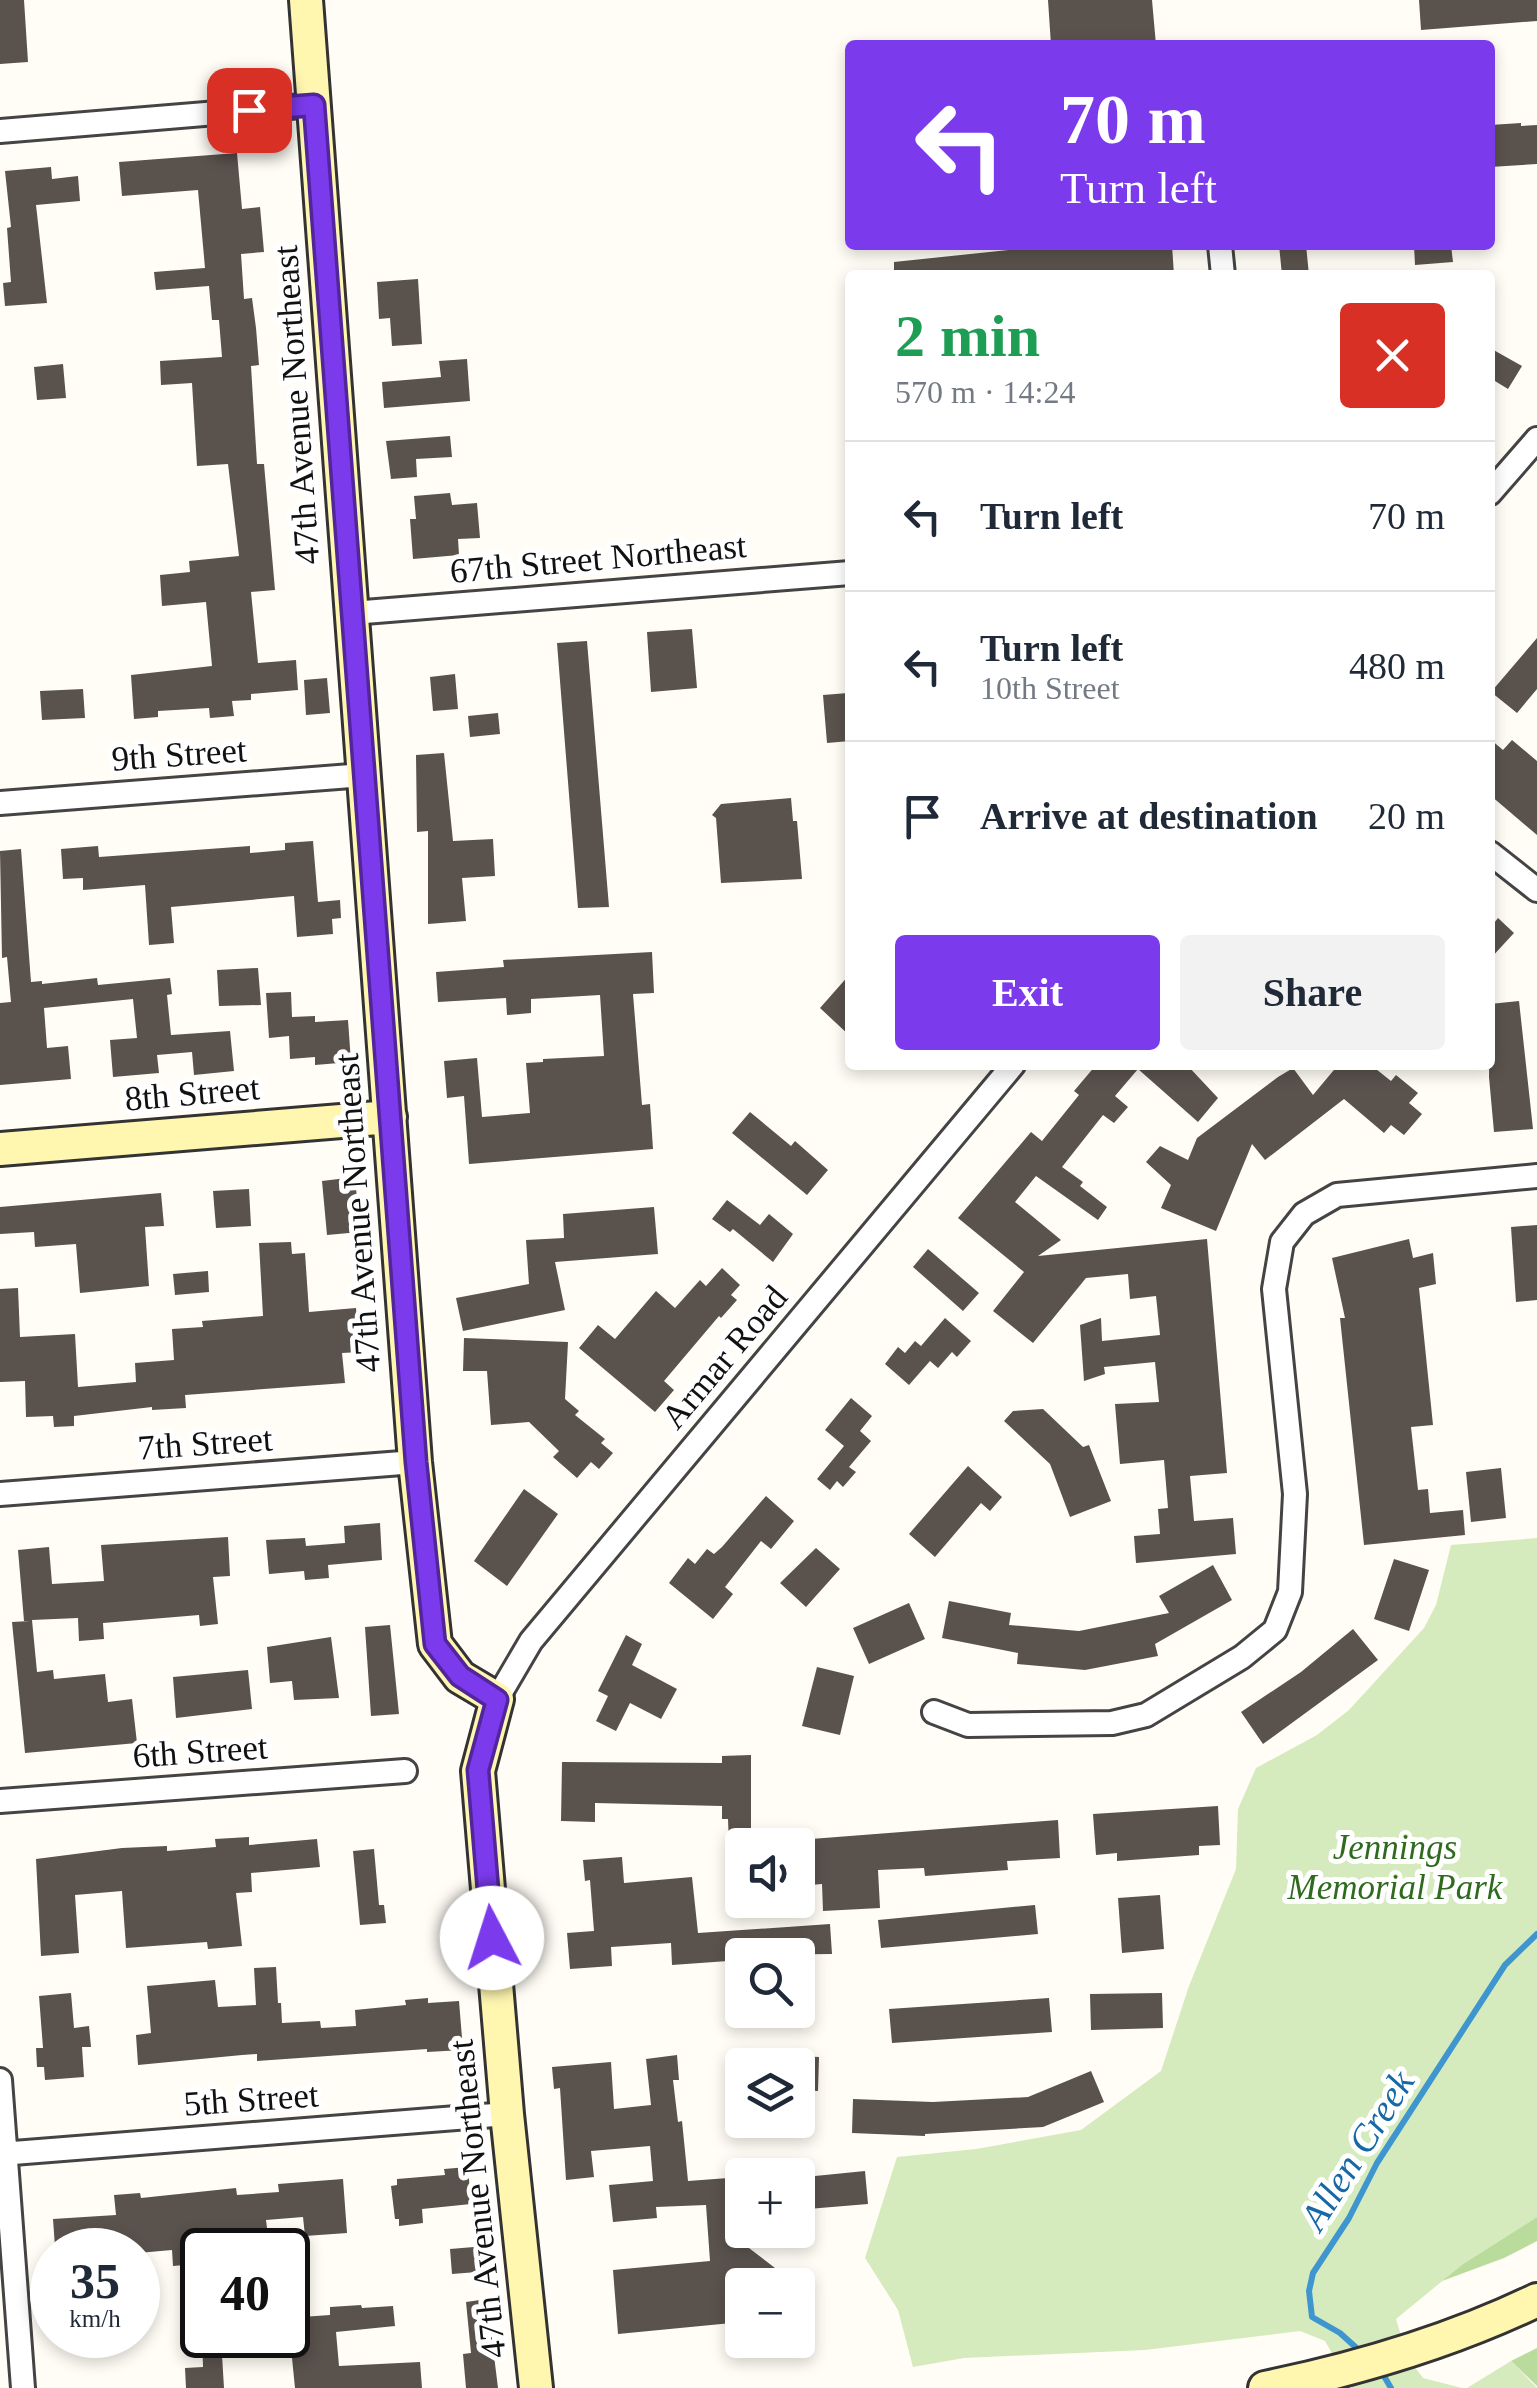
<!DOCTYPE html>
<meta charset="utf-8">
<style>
body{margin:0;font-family:"Times New Roman",serif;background:#f2f2f3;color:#1f2937;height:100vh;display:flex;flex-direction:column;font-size:38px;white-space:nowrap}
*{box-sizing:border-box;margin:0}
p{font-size:32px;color:#747a83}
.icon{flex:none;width:55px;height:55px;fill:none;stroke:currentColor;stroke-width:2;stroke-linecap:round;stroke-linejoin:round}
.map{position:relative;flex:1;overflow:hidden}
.side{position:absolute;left:845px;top:270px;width:650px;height:800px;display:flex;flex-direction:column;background:#fff;border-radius:10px;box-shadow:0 5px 15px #0003}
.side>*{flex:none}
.guide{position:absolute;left:845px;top:40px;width:650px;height:210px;border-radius:10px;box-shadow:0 5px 15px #0003;background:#7c3aed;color:#fff;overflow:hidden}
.fabs{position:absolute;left:725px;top:1828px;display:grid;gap:20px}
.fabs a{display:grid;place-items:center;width:90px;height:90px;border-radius:10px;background:#fff;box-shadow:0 5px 15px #0003;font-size:50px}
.speed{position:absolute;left:30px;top:2228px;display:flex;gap:20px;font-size:50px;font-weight:700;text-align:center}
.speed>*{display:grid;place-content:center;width:130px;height:130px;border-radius:50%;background:#fff;box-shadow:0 5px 15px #0003;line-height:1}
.speed small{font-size:25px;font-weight:400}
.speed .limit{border:5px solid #111;border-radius:15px;background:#fff;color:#111}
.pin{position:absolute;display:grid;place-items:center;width:85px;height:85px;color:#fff;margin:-42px;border-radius:20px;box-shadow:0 5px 15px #0006}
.me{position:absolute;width:110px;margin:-55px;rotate:355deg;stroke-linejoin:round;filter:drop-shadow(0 0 8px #0008)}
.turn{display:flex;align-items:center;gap:35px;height:210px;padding:0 50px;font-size:45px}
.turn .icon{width:130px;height:130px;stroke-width:2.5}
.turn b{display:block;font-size:70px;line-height:85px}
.round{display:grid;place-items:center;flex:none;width:105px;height:105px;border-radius:10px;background:#f2f2f3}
.headline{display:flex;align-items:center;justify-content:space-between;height:170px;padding:0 50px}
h1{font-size:60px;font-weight:600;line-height:75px;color:#1e9e55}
.action{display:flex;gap:20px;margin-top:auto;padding:20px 50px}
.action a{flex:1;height:115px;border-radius:10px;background:#7c3aed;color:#fff;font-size:40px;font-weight:600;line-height:115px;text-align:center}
.action a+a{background:#f2f2f3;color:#1f2937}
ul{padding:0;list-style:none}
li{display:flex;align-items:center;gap:30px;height:150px;padding:0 50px;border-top:2px solid #e0e1e3}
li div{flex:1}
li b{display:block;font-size:38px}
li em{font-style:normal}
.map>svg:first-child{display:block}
.green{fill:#d5ebbd}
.forest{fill:#b9dc9c}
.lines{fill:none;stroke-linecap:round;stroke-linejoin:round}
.stream{stroke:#3f96cf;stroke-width:6}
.building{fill:#5a524d}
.street-casing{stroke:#444;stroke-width:28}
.secondary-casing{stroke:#333;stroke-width:38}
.street{stroke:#fff;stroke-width:22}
.secondary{stroke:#fff6b0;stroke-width:32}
.route-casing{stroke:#51269a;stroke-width:25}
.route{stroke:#7c3aed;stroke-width:18}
.labels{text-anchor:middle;stroke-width:10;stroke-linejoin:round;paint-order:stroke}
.street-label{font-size:35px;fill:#111;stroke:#fff}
.park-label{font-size:35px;font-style:italic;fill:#2f6b1f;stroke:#fff}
.water-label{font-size:38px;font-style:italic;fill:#1768a6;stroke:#fff}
</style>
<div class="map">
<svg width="1537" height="2388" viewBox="0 0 1537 2388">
<rect width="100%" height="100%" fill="#fffdf5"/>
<path class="green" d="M1537,1538V2217L1463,2264L1396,2319L1408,2358L1423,2378L1462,2388H1352L1325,2341L1300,2331L1145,2350L964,2358L913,2367L898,2310L865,2258L897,2157L976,2149L1081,2130L1161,2071L1189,1986L1236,1869L1238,1809L1256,1768L1317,1735L1349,1710L1424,1628L1436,1605L1451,1545Z
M1511,2361L1537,2388H1467Z"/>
<path class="forest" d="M1537,2217V2241L1504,2258L1442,2281L1463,2264Z
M1537,2348V2386L1511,2361Z"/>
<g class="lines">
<path class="stream" d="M1361,2352L1340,2333L1312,2317L1309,2291L1313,2273L1349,2218L1377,2163L1505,1965L1537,1934
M1381,2371L1391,2388"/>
</g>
<path class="building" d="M0,0H24L28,62L0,64Z
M1048,0H1152L1156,45H1051Z
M1419,0H1537V21L1421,30Z
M1521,123V126L1537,125V164L1490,167V125Z
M237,153L242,209L260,207L264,252L241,254L244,299L252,298L256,328L259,365L251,366L257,464H264L275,590L251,592L258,663L296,660L298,690L251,694V700L232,701L234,716L210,718L209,708L158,711V717L134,719L131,675L212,666L206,602L162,606L160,575L190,572L189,561L239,556L228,464L197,466L192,383L161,385L160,361L222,357L219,320H212L209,286L156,290L154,272L205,268L198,190L122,196L119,162Z
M51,167L52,179L78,176L80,201L36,205L47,303L5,306L3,283L11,282L7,228L11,227L5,171Z
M1056,245H1172L1174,275H894V262Z
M1279,245H1306L1309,275H1282Z
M1414,245H1451L1453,262L1415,265Z
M418,279L422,344L392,346L390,318L379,319L377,282Z
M1490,348L1522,366L1508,389L1490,378Z
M467,359L470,401L384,408L382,382L441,377L439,361Z
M63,364L66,398L37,400L34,367Z
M450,436L452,457L416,459L417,477L391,479L386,441Z
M450,493L452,505L477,503L480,538L458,539L459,555L413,559L410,519H416L414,496Z
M692,629L697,688L651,692L647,632Z
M1537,638V689L1517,713L1491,692Z
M587,641L609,907L578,908L557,643Z
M455,674L458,709L433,711L430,677Z
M327,678L330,713L306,715L304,680Z
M83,689L85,718L42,720L40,691Z
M848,693L850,741L827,743L823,695Z
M498,713L500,734L470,737L468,716Z
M1490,739L1503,750L1512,740L1537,761V835L1490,795Z
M444,753L453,841L493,839L495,876L462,878L466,921L428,924V831L417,832L416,755Z
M791,798L793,821H797L802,879L721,883L716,818L712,815L721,804Z
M313,841L318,902L340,900L341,918L332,919L333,934L297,937L294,896L171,907L174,943L149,945L145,885L83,890V878L63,879L61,849L98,846L99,857L250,846V853L285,850V843Z
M21,849L31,982L42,981V984L97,978L98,985L170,978L172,994L167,995L171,1035L230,1031L234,1071L194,1075L192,1052L157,1055L159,1073L113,1077L110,1040L137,1038L133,999L44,1008L47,1048L68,1046L71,1079L0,1085V1003L11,1002L7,957L2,958L0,851Z
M1498,918L1514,933L1490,959V928Z
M652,952L654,993L633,994L642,1105L650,1104L653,1149L469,1164L464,1096L447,1098L444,1061L477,1058L482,1117L530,1113L526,1063L543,1062V1059L604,1056L600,995L531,999V1013L507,1015L506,998L438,1002L436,972L504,967L503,960Z
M258,968L261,1005L219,1006L217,970Z
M850,974V1036L820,1008Z
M291,992L292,1017L315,1016V1022L348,1020L351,1062L315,1065V1057L290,1059L289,1036L269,1038L266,993Z
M1519,1001L1533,1129L1494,1132L1489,1077L1490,1004Z
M1096,1065H1187L1218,1098L1198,1122L1138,1069L1115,1096L1128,1107L1114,1123L1103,1115L1062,1167L1083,1182L1080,1186L1107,1207L1098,1220L1036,1176L1015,1202L1061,1240L1038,1256L1207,1239L1227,1473L1190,1476L1194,1521L1233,1518L1236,1554L1136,1563L1134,1536L1160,1534L1158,1509L1168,1508L1164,1460L1120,1464L1115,1404L1159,1402L1155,1362L1104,1367L1105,1374L1084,1381L1080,1325L1101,1318L1102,1341L1160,1335L1156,1296L1130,1299L1128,1274L1086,1278L1033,1343L993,1311L1024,1272L958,1218L1031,1132L1042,1141L1079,1095L1074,1091Z
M1338,1065H1371L1391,1081L1396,1075L1418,1093L1409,1103L1422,1114L1404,1135L1391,1125L1384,1133L1344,1099L1265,1160L1252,1144L1216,1231L1161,1208L1171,1185L1146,1162L1160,1146L1188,1160L1197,1138L1278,1077L1293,1068L1313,1095Z
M750,1112L791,1146L795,1141L828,1170L807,1195L732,1133Z
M355,1177L360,1232L327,1235L322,1181Z
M249,1189L251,1226L216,1228L213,1191Z
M161,1193L164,1226L145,1227L149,1286L80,1293L76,1244L35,1247L34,1232L0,1234V1207Z
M727,1200L760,1225L769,1214L793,1234L773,1262L733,1229L730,1232L712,1219Z
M654,1207L658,1254L555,1262L565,1310L463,1331L456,1298L529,1284L526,1240L564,1238L563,1214Z
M1537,1225V1300L1516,1302L1511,1227Z
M1409,1239L1413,1258L1433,1253L1436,1284L1419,1288L1433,1425L1411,1427L1418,1490L1428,1489L1430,1513L1463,1510L1465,1535L1364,1545L1340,1318H1345L1332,1258Z
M291,1242L292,1254L305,1253L309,1312L356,1308L360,1352L342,1353L345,1383L185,1395L186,1408L152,1410V1407L74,1416V1426L54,1427L53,1416L26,1417L25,1381L0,1382V1289L18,1288L20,1337L75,1334L78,1387L136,1382L135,1363L174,1360L172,1329L203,1327L202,1321L263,1316L259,1243Z
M928,1249L979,1293L963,1311L913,1267Z
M722,1268L740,1285L731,1295L737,1300L721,1318L719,1316L664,1381L674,1390L655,1412L579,1348L598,1325L615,1339L656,1291L675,1308L700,1280L706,1286Z
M208,1271L209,1292L175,1295L173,1274Z
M945,1318L971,1341L957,1357L952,1352L938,1368L930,1361L909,1385L885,1364L898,1347L905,1353L915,1341L921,1346Z
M464,1338L568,1342L565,1399L579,1411L575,1415L605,1439L601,1443L613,1453L599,1469L591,1462L577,1478L553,1457L559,1451L529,1422L491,1425L487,1371H463Z
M851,1398L872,1416L860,1431L871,1441L849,1467L856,1472L843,1487L837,1481L830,1490L817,1479L844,1446L825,1430Z
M1043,1409L1083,1447L1089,1445L1111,1501L1070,1517L1050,1464L1004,1421L1013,1411Z
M968,1466L1002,1497L990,1511L981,1503L935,1557L909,1534Z
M1501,1468L1506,1518L1471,1522L1466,1472Z
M524,1489L558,1514L507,1586L474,1561Z
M766,1496L794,1521L771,1549L761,1541L725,1587L733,1594L713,1619L669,1583L688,1558L695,1564L707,1549L714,1554L722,1547Z
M380,1523L382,1560L328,1565L329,1578L305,1580L304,1571L269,1574L266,1540L305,1538L306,1546L345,1543L344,1526Z
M228,1537L230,1576L213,1577L218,1624L200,1626L199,1615L103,1623L104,1639L79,1641L78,1618L32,1620L37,1672L53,1670L54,1679L105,1674L108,1702L132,1699L137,1743L25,1753L12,1622L30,1621H24L18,1550L49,1547L52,1584L104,1581L101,1545Z
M816,1548L840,1569L806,1607L780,1583Z
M1394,1559L1429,1570L1409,1631L1374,1619Z
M1213,1565L1232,1600L1155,1644L1158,1656L1085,1670L1017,1664L1018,1653L942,1638L949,1601L1011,1613L1009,1625L1079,1631L1169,1613L1159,1596Z
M909,1603L925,1639L869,1664L853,1628Z
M390,1625L399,1714L371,1716L365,1627Z
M1353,1629L1378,1660L1263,1744L1241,1712L1301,1672Z
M626,1635L642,1644L632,1665L677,1689L661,1719L630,1703L616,1731L596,1721L608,1696L598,1691Z
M331,1637L339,1698L294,1700L292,1681L270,1683L267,1647Z
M817,1667L854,1676L840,1735L802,1726Z
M248,1670L252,1709L176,1718L173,1677Z
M751,1755V1845H729L728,1819H722V1806L595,1803V1822L561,1821L562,1762L722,1763V1756Z
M1218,1806L1220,1845L1199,1846V1855L1117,1861V1853L1096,1855L1093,1814Z
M1058,1820L1060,1858L1007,1861L1008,1870L925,1876L924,1868L878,1870L880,1908L823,1911L822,1884L798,1886V1840Z
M249,1837V1845L317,1839L320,1867L251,1873L252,1892L236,1893L242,1946L208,1949L207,1942L126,1948L122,1891L75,1895L79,1953L41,1956L36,1859L122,1848L167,1846V1851L216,1847L215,1839Z
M374,1849L379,1905H384L386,1923L360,1925L353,1851Z
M622,1857L624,1883L692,1877L698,1933L830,1924L832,1954L742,1955V1960L672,1965L671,1943L611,1947L612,1966L570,1969L567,1933L594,1931L590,1880L585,1881L583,1860Z
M1160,1895L1164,1949L1122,1953L1118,1898Z
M1035,1905L1038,1934L881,1948L878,1920Z
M276,1967L278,2003H281L282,2023L320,2021L321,2028L356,2026L355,2010L406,2005L405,2000L428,1998V2003L459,2001L463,2050L427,2052V2049L257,2061V2054L242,2055L138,2065L136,2035L151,2033L147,1986L215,1980L218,2007L256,2005L254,1968Z
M71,1993L74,2028L89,2026L91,2047H82L84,2077L45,2080L44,2067H37L36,2048H43L39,1996Z
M1162,1993L1163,2028L1091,2030L1090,1994Z
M1049,1998L1052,2032L892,2043L889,2009Z
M677,2055L679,2080H673L678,2122L682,2121L688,2181L742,2177V2231L728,2232L775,2268L776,2285H742V2322L618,2334L613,2270L710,2261L706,2205L656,2207L657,2218L613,2222L609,2185L653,2181L650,2146L591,2151L594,2177L566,2180L560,2088L554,2089L552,2067L611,2062L614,2109L651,2105L646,2059Z
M798,2056L819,2057L818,2091L798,2090Z
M1091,2071L1104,2102L1043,2127L925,2134V2136L852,2133L853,2099L933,2102L1028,2097Z
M468,2167L471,2204L422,2209L423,2223L399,2226V2219H395L391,2186L397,2185V2179L445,2175L444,2169Z
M865,2171L868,2204L808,2209L805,2177Z
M343,2179L347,2233L305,2236L303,2217L266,2220L267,2228L249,2230L251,2250H196L197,2264L173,2266L172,2250L138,2253V2250H69L68,2245L55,2247L53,2219L116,2215L114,2195L140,2193L141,2198L236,2188L237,2195L279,2192L278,2184Z
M474,2247L477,2272L452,2274L450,2249Z
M487,2299L498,2388H466L463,2354L471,2353L466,2302Z
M361,2305L362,2308L393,2306L395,2326L336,2332L339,2366L420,2362L422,2388H295L288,2318L330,2315V2307Z
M202,2335H239L240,2354L222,2355L224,2388H186L185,2368L203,2367Z"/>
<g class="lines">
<defs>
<path id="street" d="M0,131L314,105
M1220,245L1223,275
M1490,493L1537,439
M352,613L850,573
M0,803L364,775
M1490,853L1537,890
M0,1494L415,1462
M497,1699L531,1641L1013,1065
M934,1712L968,1725L1112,1723L1146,1715L1242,1657L1275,1630L1290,1592L1295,1494L1274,1289L1282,1242L1304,1214L1337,1195L1537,1176
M0,1801L405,1771
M0,2080L23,2388
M0,2154L507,2114"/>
<path id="secondary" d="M306,0L415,1462L435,1644L460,1677L497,1699L478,1771L507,2114L536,2388
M0,1149L390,1117
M1265,2388C1357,2369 1452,2341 1537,2300"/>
</defs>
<use href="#street" class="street-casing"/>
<use href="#secondary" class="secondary-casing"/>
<use href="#street" class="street"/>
<use href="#secondary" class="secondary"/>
</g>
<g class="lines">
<defs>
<path id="route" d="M249,110L314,105L416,1462L435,1644L460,1676L497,1700L478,1770L492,1938"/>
</defs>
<use href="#route" class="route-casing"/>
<use href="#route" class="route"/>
</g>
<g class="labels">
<g class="street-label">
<text transform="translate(296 405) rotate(-94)" y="12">47th Avenue Northeast</text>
<text transform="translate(598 558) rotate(-5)" y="12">67th Street Northeast</text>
<text transform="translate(179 754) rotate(-4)" y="12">9th Street</text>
<text transform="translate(192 1093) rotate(-5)" y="12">8th Street</text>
<text transform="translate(357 1213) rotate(-94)" y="12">47th Avenue Northeast</text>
<text transform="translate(724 1357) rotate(-50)" y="12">Armar Road</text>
<text transform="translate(205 1443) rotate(-4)" y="12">7th Street</text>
<text transform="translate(200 1751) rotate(-4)" y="12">6th Street</text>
<text transform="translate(251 2099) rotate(-4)" y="12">5th Street</text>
<text transform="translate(477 2199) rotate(-96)" y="12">47th Avenue Northeast</text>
</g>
<g class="park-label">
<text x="1395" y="1859">Jennings<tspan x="1395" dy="40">Memorial Park</tspan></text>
</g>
<g class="water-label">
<text transform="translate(1357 2150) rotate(-58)" y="13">Allen Creek</text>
</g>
</g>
</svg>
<div class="fabs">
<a><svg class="icon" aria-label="sound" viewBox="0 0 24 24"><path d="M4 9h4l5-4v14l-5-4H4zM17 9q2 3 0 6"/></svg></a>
<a><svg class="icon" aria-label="search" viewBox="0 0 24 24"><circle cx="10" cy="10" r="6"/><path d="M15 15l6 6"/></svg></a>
<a><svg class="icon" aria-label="layers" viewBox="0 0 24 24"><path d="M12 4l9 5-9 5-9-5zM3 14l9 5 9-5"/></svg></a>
<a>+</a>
<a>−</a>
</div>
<div class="speed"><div>35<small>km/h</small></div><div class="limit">40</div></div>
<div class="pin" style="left:249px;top:110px;background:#d93025"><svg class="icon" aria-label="arrive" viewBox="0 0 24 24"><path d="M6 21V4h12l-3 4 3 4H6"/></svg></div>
<svg class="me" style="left:492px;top:1938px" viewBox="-20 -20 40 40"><circle r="19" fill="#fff"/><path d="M0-13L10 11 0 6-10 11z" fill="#7c3aed"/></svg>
<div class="guide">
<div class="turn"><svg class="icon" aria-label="left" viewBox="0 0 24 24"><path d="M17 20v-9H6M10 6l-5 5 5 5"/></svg><div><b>70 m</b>Turn left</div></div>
</div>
<section class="side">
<div class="headline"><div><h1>2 min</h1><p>570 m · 14:24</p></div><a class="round" style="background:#d93025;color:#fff"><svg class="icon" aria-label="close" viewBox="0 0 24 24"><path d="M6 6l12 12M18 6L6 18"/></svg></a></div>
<ul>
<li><svg class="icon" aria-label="left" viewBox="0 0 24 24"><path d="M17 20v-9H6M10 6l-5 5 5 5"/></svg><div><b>Turn left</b></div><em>70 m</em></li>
<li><svg class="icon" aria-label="left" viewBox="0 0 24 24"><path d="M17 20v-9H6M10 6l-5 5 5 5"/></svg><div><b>Turn left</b><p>10th Street</p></div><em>480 m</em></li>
<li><svg class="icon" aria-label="arrive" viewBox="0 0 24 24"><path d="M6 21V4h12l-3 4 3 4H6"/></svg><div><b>Arrive at destination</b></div><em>20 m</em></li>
</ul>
<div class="action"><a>Exit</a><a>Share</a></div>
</section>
</div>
